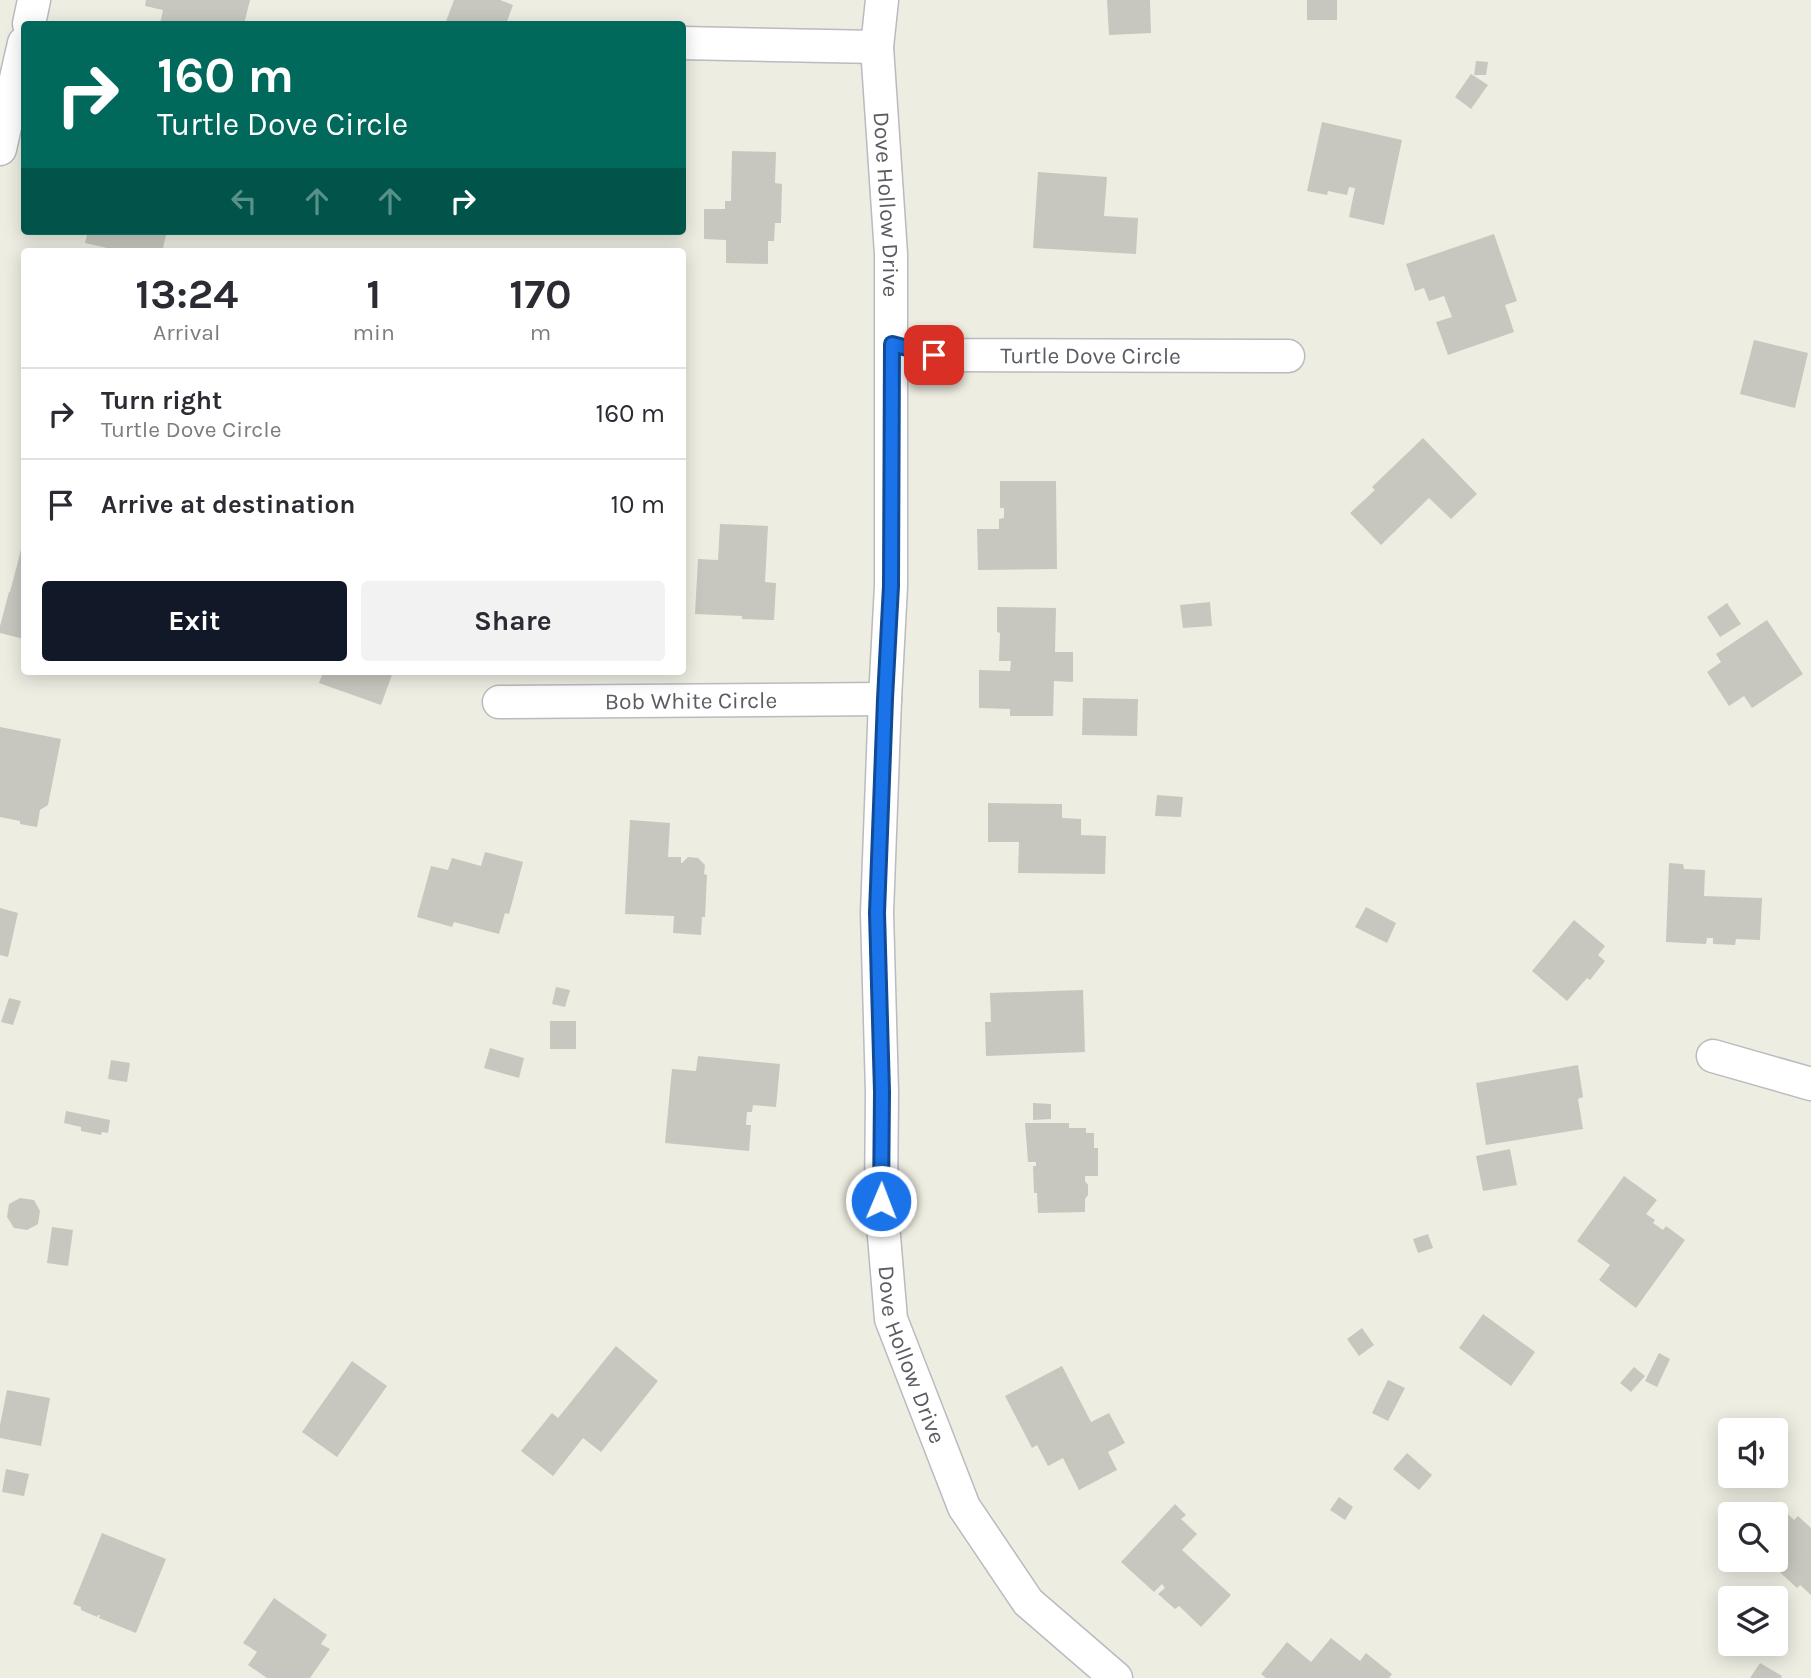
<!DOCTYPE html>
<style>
body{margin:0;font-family:Karla,sans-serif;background:#f2f2f3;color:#2b2b33;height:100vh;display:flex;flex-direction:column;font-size:26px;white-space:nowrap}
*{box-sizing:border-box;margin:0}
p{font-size:23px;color:#7c7c81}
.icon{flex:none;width:38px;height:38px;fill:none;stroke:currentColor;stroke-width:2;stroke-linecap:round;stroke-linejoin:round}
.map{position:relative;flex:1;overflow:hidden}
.side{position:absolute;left:21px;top:248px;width:665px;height:427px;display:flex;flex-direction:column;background:#fff;border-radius:7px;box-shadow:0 4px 18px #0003}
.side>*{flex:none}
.top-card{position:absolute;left:21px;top:21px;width:665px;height:214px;border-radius:7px;box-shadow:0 4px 18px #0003;background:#00695c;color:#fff;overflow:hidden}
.fabs{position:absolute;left:1718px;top:1418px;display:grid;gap:14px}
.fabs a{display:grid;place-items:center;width:70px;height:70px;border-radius:7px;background:#fff;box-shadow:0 4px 18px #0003;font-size:35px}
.pin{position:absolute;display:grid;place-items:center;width:60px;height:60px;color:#fff;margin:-30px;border-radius:14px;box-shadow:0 4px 10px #0006}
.me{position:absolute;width:77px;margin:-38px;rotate:1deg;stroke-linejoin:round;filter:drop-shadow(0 0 5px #0008)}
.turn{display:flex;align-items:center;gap:24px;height:147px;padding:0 21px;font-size:32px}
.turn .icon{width:91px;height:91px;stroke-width:2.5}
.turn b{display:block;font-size:49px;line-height:60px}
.lanes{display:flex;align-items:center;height:66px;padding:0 21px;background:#0003;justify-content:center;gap:35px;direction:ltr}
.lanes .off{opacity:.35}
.eta{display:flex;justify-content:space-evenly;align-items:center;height:119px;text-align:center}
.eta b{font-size:42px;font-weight:700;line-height:49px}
.primary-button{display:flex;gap:14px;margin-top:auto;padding:14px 21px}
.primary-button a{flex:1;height:80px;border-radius:7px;background:#111827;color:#fff;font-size:28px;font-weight:700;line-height:80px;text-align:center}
.primary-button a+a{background:#f2f2f3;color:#2b2b33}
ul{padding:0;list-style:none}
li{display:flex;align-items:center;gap:21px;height:91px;padding:0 21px;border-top:2px solid #e1e1e2}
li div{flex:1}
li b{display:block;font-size:26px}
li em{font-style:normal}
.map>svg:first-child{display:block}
.building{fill:#c8c7bf}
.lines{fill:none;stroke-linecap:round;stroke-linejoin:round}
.street-casing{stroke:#babac0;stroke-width:35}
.street{stroke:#fff;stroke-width:32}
.route-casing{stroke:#114b97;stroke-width:18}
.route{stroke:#1a73e8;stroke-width:12}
.labels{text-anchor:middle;stroke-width:6;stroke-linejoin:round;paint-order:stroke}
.street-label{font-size:23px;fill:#5a5c62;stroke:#fff}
</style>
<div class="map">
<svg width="1811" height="1678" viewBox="0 0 1811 1678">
<rect width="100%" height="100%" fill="#edede2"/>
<path class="building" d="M146,0H250L244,24H160L163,10L145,6Z
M454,0H500L513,5L506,24H445Z
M1107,0H1150L1151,33L1109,35Z
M1307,0H1337V20H1307Z
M1476,61L1488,62L1486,75H1474Z
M1471,74L1488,85L1471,109L1455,97Z
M1322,122L1402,140L1384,225L1349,217L1355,188L1349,187L1347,195L1328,191L1327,195L1307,191Z
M732,151L776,152L775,183L782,184L781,223H775L774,241H768V264L726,263V240L704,239V209H725V201H731Z
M1038,172L1107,177L1104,216L1138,218L1136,254L1033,248Z
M88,231H167L162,252H125L85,243Z
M1494,234L1517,301L1505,305L1514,332L1448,355L1436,322L1452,317L1444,296L1429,301L1424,288L1415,291L1406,264Z
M1754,340L1808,353L1795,408L1740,394Z
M1423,438L1477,494L1451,519L1429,498L1381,545L1350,513L1375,490L1372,487Z
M1000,481H1056L1057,569L978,570L977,529H999V519L1004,518V508H1000Z
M720,524L768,526L765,582L776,583L774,620L742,619V616L695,614L698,559L718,560Z
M24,538V639L0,633V626L9,592H10Z
M1210,602L1212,626L1183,628L1180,605Z
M1727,603L1741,624L1720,637L1707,617Z
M997,607L1056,608L1055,652H1073V682L1054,681L1053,716H1010V709L979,708V670L1010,671L1011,661H999L1000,633L997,632Z
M1767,620L1803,674L1752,708L1744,696L1729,706L1707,672L1721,662L1716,654Z
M323,672H393L381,705L319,683Z
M1083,698L1138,699L1137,736L1082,735Z
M0,727L61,739L48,805L40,810L37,827L20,824V821L0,817Z
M1157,795L1183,797L1181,817L1155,816Z
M988,803L1062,804V818L1081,819V835L1106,836L1105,874L1018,873L1019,842H988Z
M630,820L670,823L668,857H681V863H682L688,857L698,858L705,865L704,874L707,875L705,917H702L701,935L673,933L674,916L625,914Z
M485,852L523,862L509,914L505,913L499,934L454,922L452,927L417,917L431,866L448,870L452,858L481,866Z
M1669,863L1683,864L1684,869L1705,870L1704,896L1762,898L1760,940L1736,939L1735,945L1713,944V938H1707L1706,944L1666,942Z
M1366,907L1396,923L1387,943L1355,927Z
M0,908L18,913L8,957L0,955Z
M1574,920L1605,946L1598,955L1605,961L1590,980L1587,978L1567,1001L1532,971Z
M556,987L570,990L565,1007L552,1004Z
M1083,990L1085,1052L986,1056L985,1022H991L990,993Z
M9,998L21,1001L13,1025L1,1022Z
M550,1021H576V1049H550Z
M490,1048L524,1058L519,1078L484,1068Z
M698,1056L780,1064L776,1107L753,1105L752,1112H747L746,1125H751L749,1151L665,1143L672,1069L696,1071Z
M111,1060L130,1063L127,1082L108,1079Z
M1578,1065L1583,1097L1578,1099L1583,1129L1486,1145L1476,1083Z
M1033,1103L1051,1104V1119L1033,1120Z
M66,1111L110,1120L108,1133L102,1132L101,1135L81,1131V1127L64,1123Z
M1025,1123H1069V1128H1086V1133H1094V1148H1098V1176H1085V1181L1088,1185V1195L1085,1199V1212L1038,1213L1037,1193H1034L1033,1166H1036V1162H1028Z
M1510,1149L1517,1185L1483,1191L1476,1156Z
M1624,1176L1657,1200L1646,1214L1655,1220L1653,1223L1663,1230L1666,1226L1685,1240L1636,1308L1599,1280L1610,1265L1577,1241Z
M20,1198L34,1200L40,1211L38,1224L27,1230L14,1228L7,1217L9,1204Z
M52,1227L73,1230L68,1266L47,1263Z
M1428,1234L1433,1248L1418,1253L1413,1239Z
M1483,1314L1535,1352L1511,1386L1459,1348Z
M1362,1328L1374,1345L1359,1356L1347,1339Z
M616,1346L658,1381L601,1452L583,1438L553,1476L521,1451L552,1413L558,1418Z
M1659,1353L1670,1359L1657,1387L1645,1381Z
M352,1361L387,1386L337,1457L302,1432Z
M1062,1366L1091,1422L1109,1413L1125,1443L1108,1452L1117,1470L1079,1490L1063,1458L1048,1466L1037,1445L1032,1448L1005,1396Z
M1634,1367L1645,1376L1631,1392L1620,1383Z
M1388,1380L1405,1388L1388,1421L1372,1413Z
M7,1390L50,1398L41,1446L0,1438V1425Z
M1407,1453L1432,1475L1419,1490L1393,1469Z
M6,1469L29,1474L24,1496L2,1492Z
M1339,1497L1353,1507L1345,1520L1330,1510Z
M1774,1501L1794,1520L1798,1516L1811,1528V1595L1800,1585L1797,1588L1773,1566L1777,1562L1776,1514H1763Z
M1175,1504L1186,1515L1181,1519L1197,1534L1182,1550L1231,1595L1201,1627L1179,1606L1175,1609L1158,1594L1165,1588L1162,1584L1154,1592L1121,1562Z
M102,1533L166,1559L136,1633L99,1618L100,1615H98L97,1617L81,1610V1607L73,1604Z
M274,1598L327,1635L321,1644L330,1649L310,1678H267L248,1665L257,1652L243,1643Z
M1331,1638L1360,1661L1366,1653L1392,1674L1389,1678H1266L1261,1674L1287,1642L1311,1662Z
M1760,1663L1782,1676L1781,1678H1750Z"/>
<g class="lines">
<defs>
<g id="street">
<path id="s1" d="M882,0L877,47L891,254V586L885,699L877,913L882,1092L881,1201L891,1319L964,1507L1028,1602L1116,1678"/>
<path d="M29,24L34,0"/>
<path d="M682,43L877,47"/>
<path d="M0,149L24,43"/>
<path id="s2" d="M892,344L935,355L1288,356"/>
<path id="s3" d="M499,702L885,699"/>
<path d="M1713,1056L1811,1084"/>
</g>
</defs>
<use href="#street" class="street-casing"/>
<use href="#street" class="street"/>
</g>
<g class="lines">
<defs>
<path id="route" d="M881,1201L882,1092L877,913L885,699L891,586L892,344L934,355"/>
</defs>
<use href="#route" class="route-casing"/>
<use href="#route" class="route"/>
</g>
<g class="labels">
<g class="street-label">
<text dy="8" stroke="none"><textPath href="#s1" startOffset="205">Dove Hollow Drive</textPath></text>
<text dy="8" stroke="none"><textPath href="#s2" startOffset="200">Turtle Dove Circle</textPath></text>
<text dy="8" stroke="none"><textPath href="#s3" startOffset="192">Bob White Circle</textPath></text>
<text dy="8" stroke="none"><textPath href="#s1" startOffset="1360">Dove Hollow Drive</textPath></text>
</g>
</g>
</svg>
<div class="fabs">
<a><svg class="icon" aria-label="sound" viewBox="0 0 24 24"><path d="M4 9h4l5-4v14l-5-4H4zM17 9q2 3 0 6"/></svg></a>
<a><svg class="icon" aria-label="search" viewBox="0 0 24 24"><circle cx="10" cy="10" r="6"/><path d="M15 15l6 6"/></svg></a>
<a><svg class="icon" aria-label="layers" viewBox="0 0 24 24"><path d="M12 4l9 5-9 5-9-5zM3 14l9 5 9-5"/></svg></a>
</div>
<div class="pin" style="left:934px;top:355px;background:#d93025"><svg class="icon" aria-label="arrive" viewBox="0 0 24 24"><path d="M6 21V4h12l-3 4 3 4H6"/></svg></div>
<svg class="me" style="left:881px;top:1201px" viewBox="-20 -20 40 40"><circle r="17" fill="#1a73e8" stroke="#fff" stroke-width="3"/><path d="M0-11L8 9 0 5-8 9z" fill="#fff"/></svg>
<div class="top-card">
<div class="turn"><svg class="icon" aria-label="right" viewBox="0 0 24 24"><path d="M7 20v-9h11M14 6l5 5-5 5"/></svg><div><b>160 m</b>Turtle Dove Circle</div></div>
<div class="lanes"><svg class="icon off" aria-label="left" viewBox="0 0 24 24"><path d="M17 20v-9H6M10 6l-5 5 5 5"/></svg><svg class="icon off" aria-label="ahead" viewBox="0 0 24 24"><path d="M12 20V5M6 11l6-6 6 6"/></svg><svg class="icon off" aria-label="ahead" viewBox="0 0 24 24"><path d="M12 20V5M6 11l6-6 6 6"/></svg><svg class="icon" aria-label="right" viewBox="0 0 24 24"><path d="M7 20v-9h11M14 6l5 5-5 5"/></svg></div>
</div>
<section class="side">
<div class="eta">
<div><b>13:24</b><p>Arrival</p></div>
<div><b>1</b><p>min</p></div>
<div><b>170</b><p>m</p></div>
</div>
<ul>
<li><svg class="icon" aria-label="right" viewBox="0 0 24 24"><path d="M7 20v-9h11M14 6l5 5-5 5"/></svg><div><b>Turn right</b><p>Turtle Dove Circle</p></div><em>160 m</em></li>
<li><svg class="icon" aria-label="arrive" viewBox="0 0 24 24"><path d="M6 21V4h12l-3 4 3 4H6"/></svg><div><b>Arrive at destination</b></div><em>10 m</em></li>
</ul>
<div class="primary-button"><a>Exit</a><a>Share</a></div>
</section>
</div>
